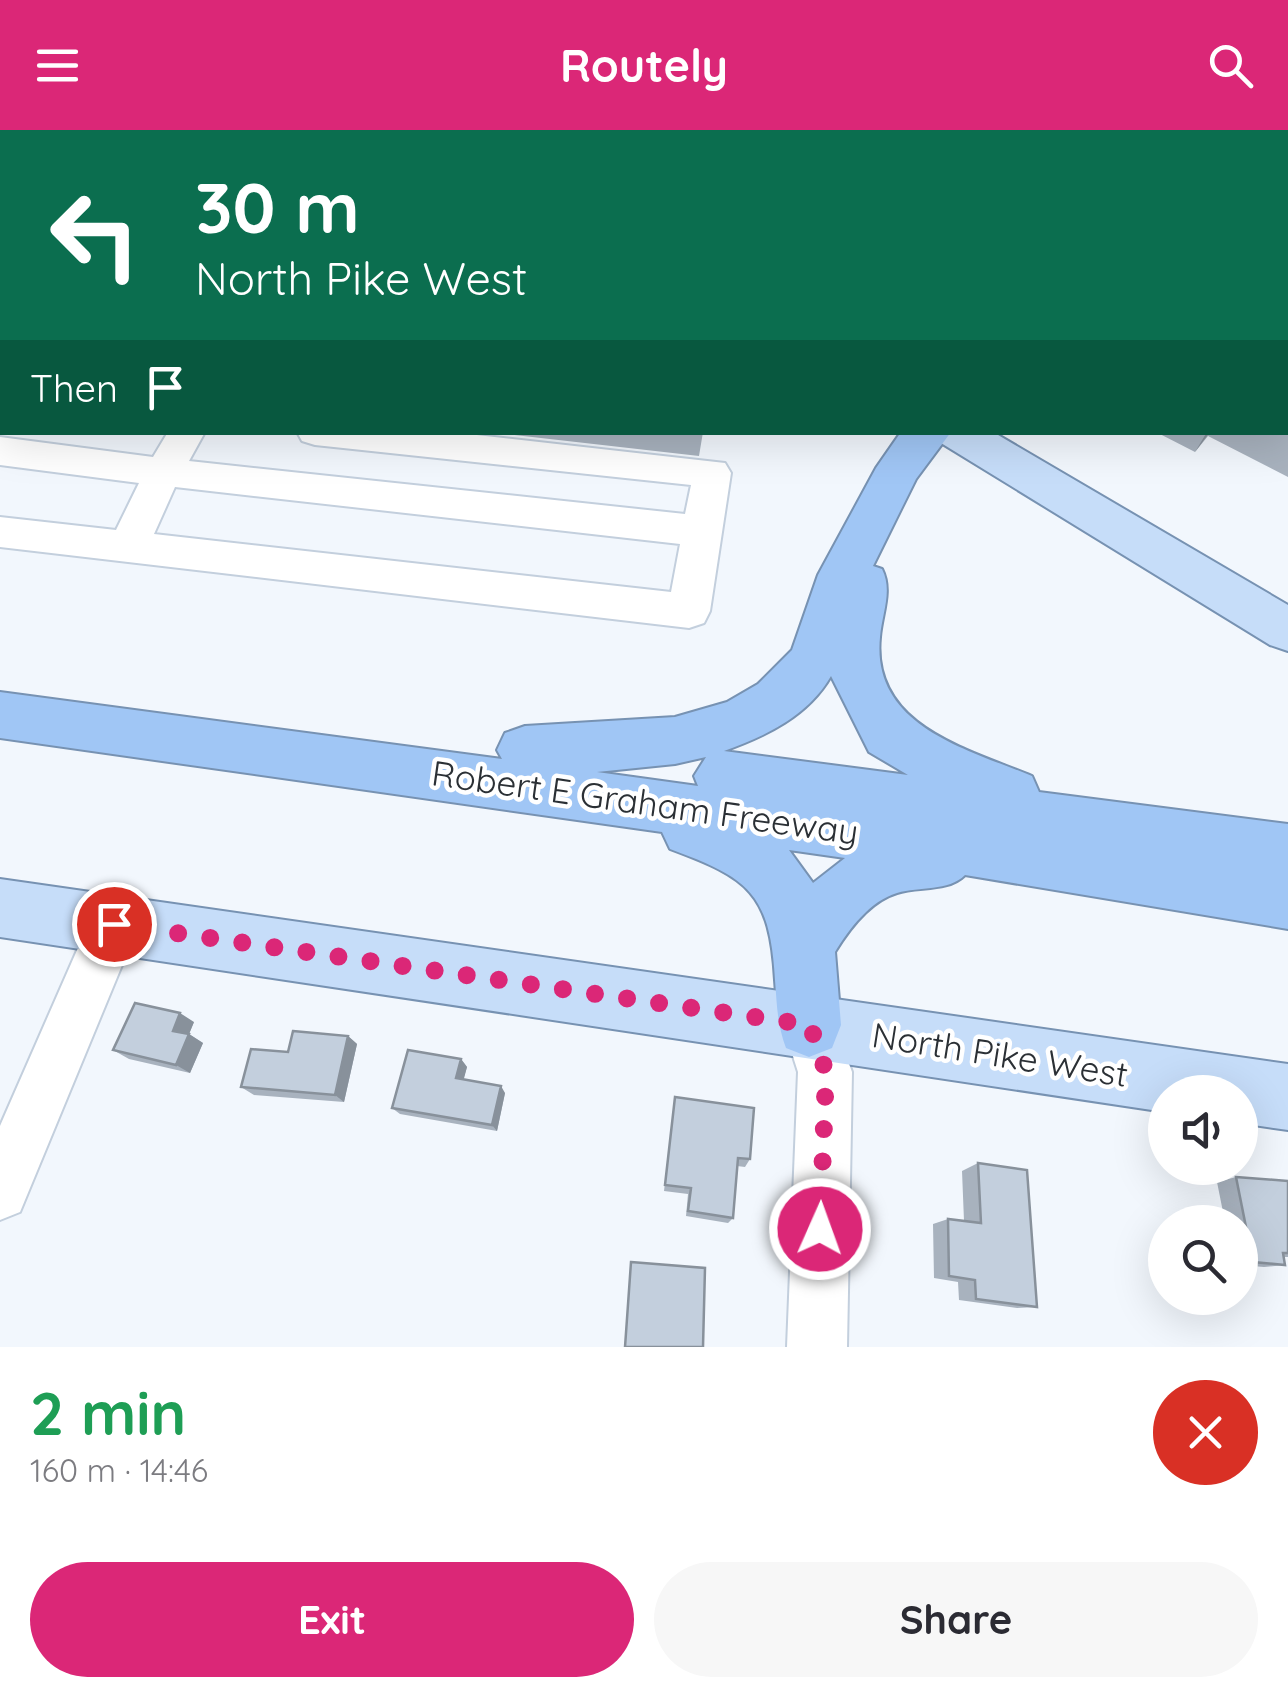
<!DOCTYPE html>
<meta charset="utf-8">
<style>
body{margin:0;font-family:Quicksand,sans-serif;background:#f7f7f7;color:#2b2b33;height:100vh;display:flex;flex-direction:column;font-size:38px;white-space:nowrap}
*{box-sizing:border-box;margin:0}
p{font-size:32px;color:#7c7c81}
.icon{flex:none;width:55px;height:55px;fill:none;stroke:currentColor;stroke-width:2;stroke-linecap:round;stroke-linejoin:round}
.map{position:relative;height:1217px;overflow:hidden}
.panel{display:flex;flex-direction:column;background:#fff;flex:1}
.panel>*{flex:none}
.hud{position:absolute;left:0px;top:0px;width:1290px;height:305px;box-shadow:0 10px 40px #0002;background:#0b6e4f;color:#fff;overflow:hidden}
.fabs{position:absolute;left:1148px;top:945px;display:grid;gap:20px}
.fabs a{display:grid;place-items:center;width:110px;height:110px;border-radius:50%;background:#fff;box-shadow:0 10px 40px #0002;font-size:50px}
.pin{position:absolute;display:grid;place-items:center;width:85px;height:85px;color:#fff;margin:-42px;border:5px solid #fff;border-radius:50%;box-shadow:0 2px 10px #0007}
.me{position:absolute;width:110px;margin:-55px;rotate:2deg;stroke-linejoin:round;filter:drop-shadow(0 0 8px #0008)}
.turn{display:flex;align-items:center;gap:35px;height:210px;padding:0 30px;font-size:45px}
.turn .icon{width:130px;height:130px;stroke-width:2.5}
.turn b{display:block;font-size:70px;line-height:85px}
.then{display:flex;align-items:center;height:95px;padding:0 30px;background:#0003;gap:20px;font-size:38px}
.round{display:grid;place-items:center;flex:none;width:105px;height:105px;border-radius:52px;background:#f7f7f7}
.headline{display:flex;align-items:center;justify-content:space-between;height:170px;padding:0 30px}
h1{font-size:60px;font-weight:700;line-height:75px;color:#1e9e55}
.primary-button{display:flex;gap:20px;margin-top:auto;padding:20px 30px}
.primary-button a{flex:1;height:115px;border-radius:60px;background:#db2777;color:#fff;font-size:40px;font-weight:700;line-height:115px;text-align:center}
.primary-button a+a{background:#f7f7f7;color:#2b2b33}
header{display:flex;justify-content:space-between;align-items:center;height:130px;padding:0 30px;background:#db2777;color:#fff;font-size:45px;font-weight:700}
.map>svg:first-child{display:block}
.lines{fill:none;stroke-linecap:round;stroke-linejoin:round}
.minor-casing{stroke:#c3cfdd;stroke-width:4}
.major-casing{stroke:#7792b2;stroke-width:4}
.highway-casing{stroke:#7792b2;stroke-width:4}
.minor{fill:#fff;fill-rule:evenodd}
.major{fill:#c6ddf9;fill-rule:evenodd}
.highway{fill:#a0c6f5;fill-rule:evenodd}
.wall{fill:#a8b2be}
.shaded-wall{fill:#88919b}
.building{fill:#c3cfdd;stroke:#88919b;stroke-width:2.5}
.route{stroke:#db2777;stroke-width:18;stroke-dasharray:0 32.4}
.labels{text-anchor:middle;stroke-width:9;stroke-linejoin:round;paint-order:stroke}
.street-label{font-size:35px;fill:#2b3035;stroke:#fff}
</style>
<header><svg class="icon" aria-label="menu" viewBox="0 0 24 24"><path d="M4 6h16M4 12h16M4 18h16"/></svg>Routely<svg class="icon" aria-label="search" viewBox="0 0 24 24"><circle cx="10" cy="10" r="6"/><path d="M15 15l6 6"/></svg></header>
<div class="map">
<svg width="1288" height="1217" viewBox="0 0 1288 1217">
<rect width="100%" height="100%" fill="#f2f7fd"/>
<g class="lines">
<defs>
<path id="minor" d="M0,112H2V132H0Z
M168,302H205L189,331L685,384L691,355L315,315L302,311L297,302H450L725,333L731,343L710,481L704,493L689,498L0,417V387L116,400L139,353L0,335V307L153,327ZM175,357L680,414L671,462L154,404Z
M114,770L132,777L139,794L20,1082L0,1090V996L96,777Z
M809,869L828,876L852,942L847,1217H787L798,942L783,895L790,876Z"/>
<path id="major" d="M241,0H282L283,2H243Z
M935,302H993L1288,475V521L1270,515L941,313Z
M0,749L1288,934V1000L1240,993V962H1165V982L0,807Z"/>
<path id="highway" d="M901,302H951L916,349L873,436L882,439C893,461 882,483 880,507C871,596 967,619 1032,646L1039,662L1288,694V799L965,745C948,762 920,756 897,763C870,771 849,799 835,822L841,895L832,918L809,927L786,918C777,894 777,875 775,850C770,762 748,748 670,719L662,702L0,608V562L502,629L497,620L505,603L525,596L675,587L727,572L758,554L792,520L818,445L876,338ZM831,546L869,622L908,645L724,621C766,606 808,586 831,546ZM706,627L694,646L698,656L597,642L675,634ZM789,720L845,728L813,753Z"/>
</defs>
<use href="#minor" class="minor-casing"/>
<use href="#major" class="major-casing"/>
<use href="#highway" class="highway-casing"/>
<use href="#minor" class="minor"/>
<use href="#major" class="major"/>
<use href="#highway" class="highway"/>
</g>
<path class="wall" d="M0,175L2,176V295H0Z
M1288,245V347L1208,306L1195,322L1156,302H1288Z
M488,302H703L699,326Z
M194,892L189,904L203,913L190,943L129,929L113,920Z
M348,906L357,914L344,972L254,965L241,957L288,922Z
M461,929L467,937L463,950L505,963L497,1001L400,984L392,978Z
M675,967L750,1029L745,1037L737,1036L733,1088L728,1093L686,1086L688,1064L664,1061Z
M978,1033L1037,1177L1017,1178L959,1170L958,1152L934,1148L933,1094L948,1089L964,1091L962,1041Z
M1236,1047L1288,1051V1127H1283L1285,1135L1264,1137L1240,1135V1092H1225L1217,1052Z"/>
<path class="shaded-wall" d="M1207,302H1210L1195,322Z
M180,883L194,892L187,909L173,901Z
M189,904L203,913L190,943L176,935Z
M348,906L357,914L344,972L335,965Z
M461,929L467,937L462,956L456,948Z
M501,956L505,963L497,1001L492,995Z"/>
<path class="building" d="M0,175L2,176V260H0Z
M135,873L180,883L173,901L189,904L176,935L113,920Z
M293,901L348,906L335,965L241,957L251,919L288,922Z
M408,920L461,929L456,948L501,956L492,995L392,978Z
M675,967L754,978L750,1029L738,1028L733,1088L688,1081L691,1058L665,1055Z
M978,1033L1027,1040L1037,1177L976,1169L975,1150L949,1146L948,1089L981,1093Z
M1236,1047L1288,1051V1123H1283L1285,1135L1253,1132Z
M631,1132L705,1138L703,1217H625Z"/>
<g class="lines">
<path class="route" d="M114,794L810,895L826,942L820,1099"/>
</g>
<g class="labels">
<g class="street-label">
<text transform="translate(645 673) rotate(8)" y="12">Robert E Graham Freeway</text>
<text transform="translate(1000 925) rotate(9)" y="12">North Pike West</text>
</g>
</g>
</svg>
<div class="fabs">
<a><svg class="icon" aria-label="sound" viewBox="0 0 24 24"><path d="M4 9h4l5-4v14l-5-4H4zM17 9q2 3 0 6"/></svg></a>
<a><svg class="icon" aria-label="search" viewBox="0 0 24 24"><circle cx="10" cy="10" r="6"/><path d="M15 15l6 6"/></svg></a>
</div>
<div class="pin" style="left:114px;top:794px;background:#d93025"><svg class="icon" aria-label="arrive" viewBox="0 0 24 24"><path d="M6 21V4h12l-3 4 3 4H6"/></svg></div>
<svg class="me" style="left:820px;top:1099px" viewBox="-20 -20 40 40"><circle r="17" fill="#db2777" stroke="#fff" stroke-width="3"/><path d="M0-11L8 9 0 5-8 9z" fill="#fff"/></svg>
<div class="hud">
<div class="turn"><svg class="icon" aria-label="left" viewBox="0 0 24 24"><path d="M17 20v-9H6M10 6l-5 5 5 5"/></svg><div><b>30 m</b>North Pike West</div></div>
<div class="then">Then<svg class="icon" aria-label="arrive" viewBox="0 0 24 24"><path d="M6 21V4h12l-3 4 3 4H6"/></svg></div>
</div>
</div>
<section class="panel">
<div class="headline"><div><h1>2 min</h1><p>160 m · 14:46</p></div><a class="round" style="background:#d93025;color:#fff"><svg class="icon" aria-label="close" viewBox="0 0 24 24"><path d="M6 6l12 12M18 6L6 18"/></svg></a></div>
<div class="primary-button"><a>Exit</a><a>Share</a></div>
</section>
